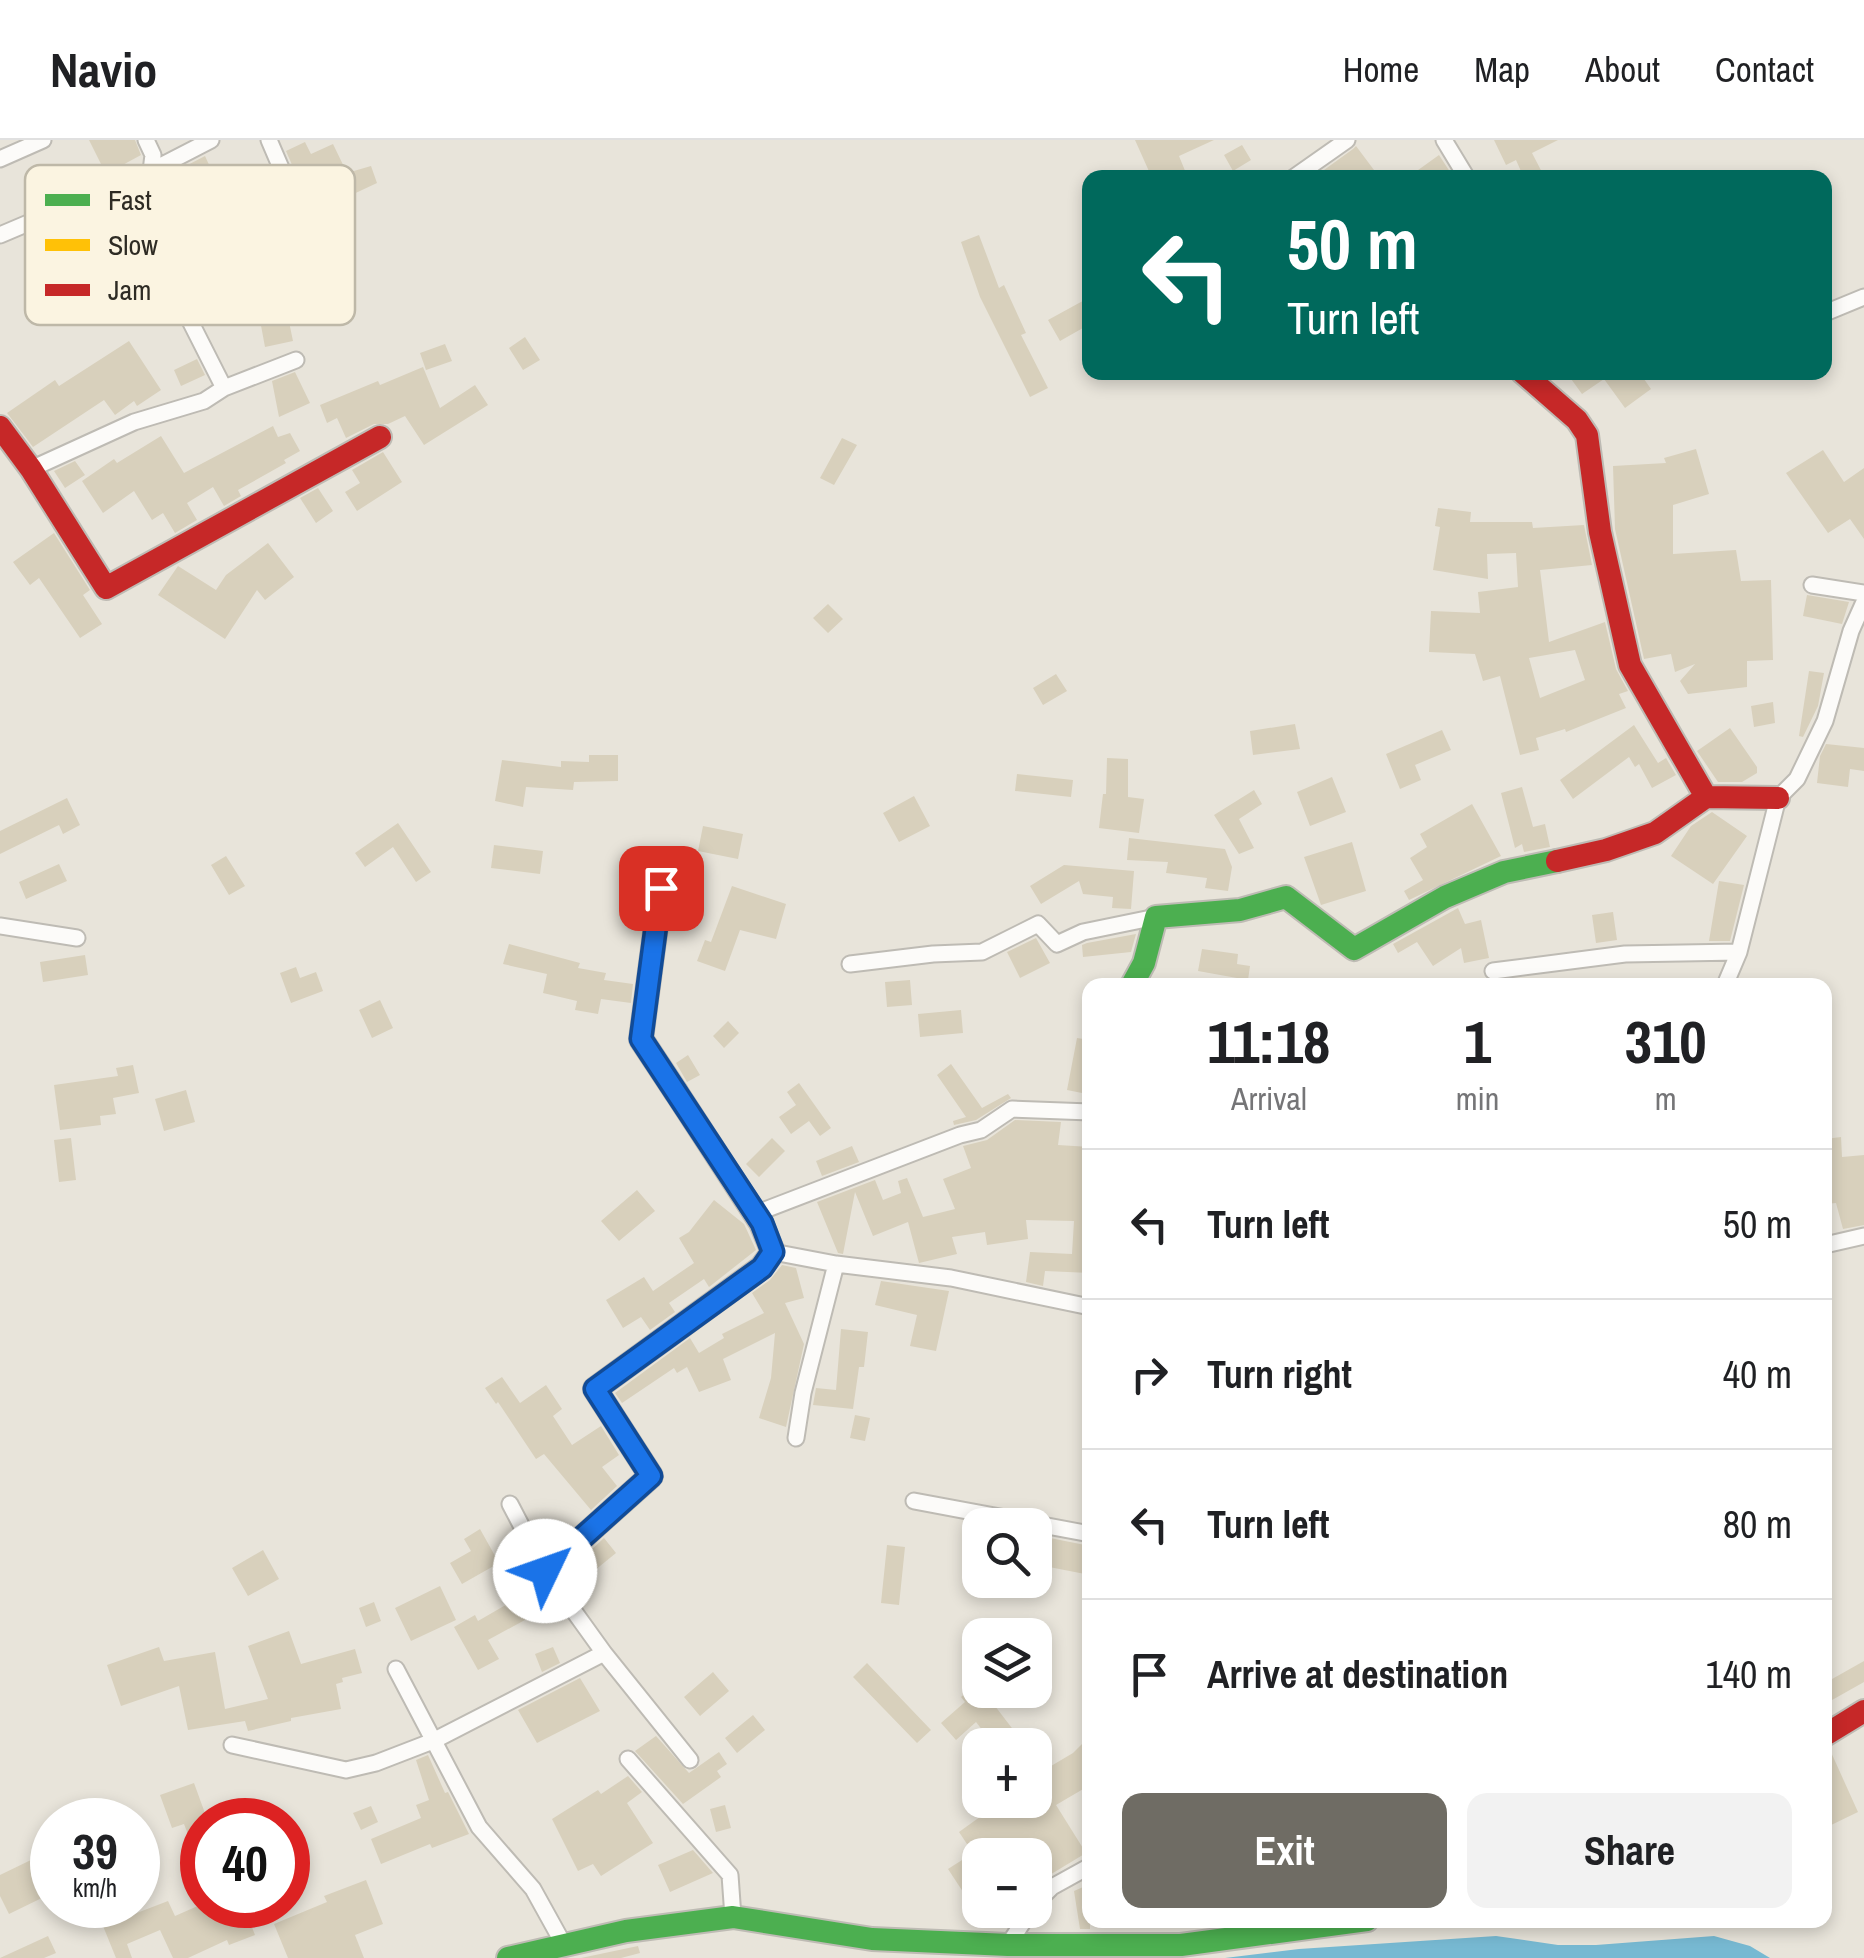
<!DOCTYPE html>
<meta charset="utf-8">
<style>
body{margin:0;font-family:"Archivo Narrow",sans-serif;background:#f2f2f2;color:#202124;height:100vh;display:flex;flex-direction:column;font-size:38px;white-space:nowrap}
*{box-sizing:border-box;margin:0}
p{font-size:32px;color:#757577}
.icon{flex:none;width:55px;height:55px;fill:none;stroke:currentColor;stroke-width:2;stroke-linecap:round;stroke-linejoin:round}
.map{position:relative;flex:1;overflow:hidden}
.sheet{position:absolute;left:1082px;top:838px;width:750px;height:950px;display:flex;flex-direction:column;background:#fff;border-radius:20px;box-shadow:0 5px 15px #0003}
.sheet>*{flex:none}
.hud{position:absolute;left:1082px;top:30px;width:750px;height:210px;border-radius:20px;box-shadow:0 5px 15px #0003;background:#00695c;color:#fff;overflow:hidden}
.buttons{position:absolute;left:962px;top:1368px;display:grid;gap:20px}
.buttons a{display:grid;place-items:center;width:90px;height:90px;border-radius:20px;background:#fff;box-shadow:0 5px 15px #0003;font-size:50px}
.speed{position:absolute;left:30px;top:1658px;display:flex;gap:20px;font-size:50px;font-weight:700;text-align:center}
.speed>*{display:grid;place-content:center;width:130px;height:130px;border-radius:50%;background:#fff;box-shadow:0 5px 15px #0003;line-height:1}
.speed small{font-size:25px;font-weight:400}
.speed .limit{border:15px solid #d22;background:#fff;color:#111}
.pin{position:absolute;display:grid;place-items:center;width:85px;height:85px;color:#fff;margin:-42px;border-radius:20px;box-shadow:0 5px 15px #0006}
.me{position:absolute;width:110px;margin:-55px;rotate:48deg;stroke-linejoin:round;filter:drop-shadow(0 0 8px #0008)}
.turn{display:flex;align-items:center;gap:35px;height:210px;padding:0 40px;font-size:45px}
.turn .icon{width:130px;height:130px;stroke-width:2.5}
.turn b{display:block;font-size:70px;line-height:85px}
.eta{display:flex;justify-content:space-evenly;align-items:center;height:170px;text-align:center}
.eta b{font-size:60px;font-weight:700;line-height:70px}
.primary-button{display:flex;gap:20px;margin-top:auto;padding:20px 40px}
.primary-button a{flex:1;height:115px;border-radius:20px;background:#6f6c64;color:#fff;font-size:40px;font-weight:700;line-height:115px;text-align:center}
.primary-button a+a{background:#f2f2f2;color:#202124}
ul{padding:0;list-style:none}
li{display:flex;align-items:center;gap:30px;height:150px;padding:0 40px;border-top:2px solid #e0e0e0}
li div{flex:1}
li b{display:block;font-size:38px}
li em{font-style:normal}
header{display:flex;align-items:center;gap:60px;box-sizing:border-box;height:140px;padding:0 50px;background:#fff;border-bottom:2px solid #e0e0e0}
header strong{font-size:48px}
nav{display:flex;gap:55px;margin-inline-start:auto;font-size:35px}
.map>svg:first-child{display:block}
.water{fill:#77b9d2}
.building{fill:#d8d0bc;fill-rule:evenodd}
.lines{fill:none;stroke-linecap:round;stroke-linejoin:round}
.street-casing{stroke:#bebbb4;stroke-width:19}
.fast-casing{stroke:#bebbb4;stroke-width:26}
.slow-casing{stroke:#bebbb4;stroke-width:26}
.jam-casing{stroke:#bebbb4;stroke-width:26}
.street{stroke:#fcfbf9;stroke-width:15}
.fast{stroke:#4caf50;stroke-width:22}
.slow{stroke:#ffc107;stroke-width:22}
.jam{stroke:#c62828;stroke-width:22}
.route-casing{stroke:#114b97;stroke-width:25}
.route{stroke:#1a73e8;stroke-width:18}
.key{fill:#fbf4e1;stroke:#beb8a8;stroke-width:2.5}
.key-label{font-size:28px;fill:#2e2b24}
</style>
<header>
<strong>Navio</strong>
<nav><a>Home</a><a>Map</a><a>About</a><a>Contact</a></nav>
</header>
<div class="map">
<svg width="1864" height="1818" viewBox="0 0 1864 1818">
<rect width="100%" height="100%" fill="#e8e4da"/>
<path class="water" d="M1496,1796L1558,1805H1596L1714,1796L1750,1806L1770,1818H1225L1299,1809Z"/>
<path class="building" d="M89,0H135L141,15L106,34Z
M1135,0H1214L1179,16L1188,38H1152Z
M1494,0H1558L1532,13L1545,38H1524L1516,20L1506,25Z
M305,2L311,14L333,4L347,33L371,26L377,43L313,73L286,11Z
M1242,5L1251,20L1233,31L1224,15Z
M1356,6L1380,38H1313L1353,9Z
M1439,15L1454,38H1407Z
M205,16L221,51L268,26L277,48L229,72L260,152L208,173L182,106L201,98L181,48L187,46L180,29Z
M979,95L999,148L1004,145L1026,193L1021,195L1048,248L1030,257L980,157L961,102Z
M298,156L302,174L288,177L293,201L265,207L257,164Z
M1090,157V184L1060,201L1048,180Z
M525,197L540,220L523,230L509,208Z
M129,201L161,250L137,266L134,261L115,275L104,260L33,307L7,273L55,240L59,246Z
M445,204L452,221L426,230L420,213Z
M197,219L205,235L181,246L174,230Z
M423,227L440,268L475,245L488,265L424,305L405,276L388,284H374L346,298L337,278L327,283L320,265L378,241L380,245Z
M295,232L310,263L279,277L272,241Z
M1566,232H1639L1651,249L1625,268L1604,239L1582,254Z
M273,286L278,297L290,293L300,311L284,320L286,323L238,350L241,356L224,366L213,347L187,363L197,380L175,393L163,373L152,380L134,351L103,373L82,341L114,319L117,323L161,296L184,333Z
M842,298L857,305L834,345L820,338Z
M1696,309L1709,354L1673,365V414L1736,410L1741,441L1771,440L1773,520L1747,521V547L1688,554L1680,541L1695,524L1675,532L1671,514L1644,519L1615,389L1613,326L1666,323L1664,318Z
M1823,310L1844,342L1864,328V399L1850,379L1828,393L1786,333Z
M383,312L402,342L357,371L345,352L360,343L352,330Z
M75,321L85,335L65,348L54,331Z
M318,348L333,371L316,383L300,358Z
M1438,368L1471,372L1470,382H1532L1533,388L1584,385L1592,425L1540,430L1549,502L1605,482L1616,529L1628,551L1619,554L1626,568L1566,592L1565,589L1536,598L1539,610L1520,615L1500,536L1483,541L1475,514L1429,512L1431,471L1480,473L1478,452L1518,447L1516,413L1487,414L1488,439L1433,430L1440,387L1435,386ZM1575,510L1585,540L1540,558L1529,518Z
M54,393L90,450L83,455L102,484L80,498L39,438L30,445L13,422Z
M268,403L294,437L265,460L257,450L225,499L158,455L178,426L216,450L226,435Z
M1807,455L1849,462L1842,484L1803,476Z
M828,464L843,479L828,493L813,478Z
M1809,531L1824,533L1818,566L1803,597L1799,596Z
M1056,534L1067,551L1043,565L1033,548Z
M1773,562L1775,583L1754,587L1751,566Z
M1295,584L1300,609L1253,615L1250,591Z
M1634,585L1658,623L1666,618L1676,635L1652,648L1639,624L1635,627L1629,617L1573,659L1560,640Z
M1730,588L1757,627V633L1742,642H1718L1697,611Z
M1442,590L1451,610L1415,625L1421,640L1400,649L1386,614Z
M1826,604L1864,608V631L1850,629L1848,647L1817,643L1820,616Z
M589,615H618V641L574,642L573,650L526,647L523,667L495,661L502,620L561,627V621L589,622Z
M1107,618L1128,619V657L1144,659L1139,693L1099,688L1103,654H1106Z
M1017,634L1073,640L1071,657L1015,651Z
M1332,637L1346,672L1310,686L1297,652Z
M1522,647L1533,687L1545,684L1550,707L1524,712L1522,704L1515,708L1501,653Z
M1254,650L1262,664L1239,679L1254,708L1239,714L1214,675Z
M914,656L930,686L899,702L883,673Z
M67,658L80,685L63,694L59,685L0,714V691Z
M1472,664L1501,716L1409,760L1404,751L1423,740L1410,718L1427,707L1420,694Z
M1712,672L1747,696L1713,744L1671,716L1691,686Z
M398,683L431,732L416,742L393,707L365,727L355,713Z
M703,686L743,694L738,719L698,711Z
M1129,698L1225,709L1232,727L1228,751L1205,748L1207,738L1166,733L1168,722L1127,720Z
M1352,702L1366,751L1321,765L1304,717Z
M494,705L543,711L540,734L491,728Z
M226,716L245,746L229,755L211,725Z
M59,724L67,741L26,759L19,742Z
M1064,725L1134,731L1131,769L1112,768L1113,757L1083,754L1079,741L1041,764L1030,746Z
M1719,741L1744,745L1730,801H1709Z
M732,746L786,764L776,799L740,790L725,831L697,821L705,800L711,802Z
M1458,768L1465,784L1481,780L1489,818L1464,823L1461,808L1433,826L1417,802L1398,813L1393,804Z
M1613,772L1617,800L1596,803L1592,775Z
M1136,794L1131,812L1083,817L1082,805L1087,803Z
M1036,798L1050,823L1020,838L1007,812Z
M509,804L580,823L578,828L606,833L604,840L633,844L631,863L601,859L598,874L575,870L577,861L543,853L547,834L503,824Z
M1202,809L1238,814L1237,824L1250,826L1248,840L1198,831Z
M85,815L88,835L43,842L40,822Z
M296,827L300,838L316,832L323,851L291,863L280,833Z
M910,840L912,865L887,867L885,842Z
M380,860L393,888L372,898L359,870Z
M961,870L963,893L920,897L918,874Z
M728,881L739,893L724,908L713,896Z
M1077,898L1090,900L1087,954L1067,950Z
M688,915L700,935L687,942L676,923Z
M951,924L982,968L1008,954L1011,958L976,980L954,985L953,981L966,977L937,935Z
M133,925L139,953L113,958L116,974L100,976L101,985L60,990L54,945L118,936L116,928Z
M799,943L831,988L820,996L809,981L791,994L779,977L796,965L787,952Z
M186,950L195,982L164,991L155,959Z
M1015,980L1061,982L1058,1005L1090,1007V1133L1045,1131L1043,1146L1026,1142L1030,1112L1072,1114L1074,1081L1026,1080L1028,1099L987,1105L985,1092L952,1097L957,1114L919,1123L908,1082L873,1096L855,1052L843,1114L838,1113L817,1062L875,1040L883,1060L901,1053L898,1041L907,1038L923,1077L955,1069L943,1039L971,1028L963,1006L987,1000Z
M1841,997L1842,1017L1864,1015V1085L1843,1089L1836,1063L1825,1064V999Z
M71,998L76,1040L59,1042L54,1000Z
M772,998L785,1011L759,1037L746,1024Z
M852,1006L859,1022L822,1036L816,1021Z
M637,1050L655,1071L619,1101L601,1081Z
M714,1060L744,1084L756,1110L709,1147L704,1139L669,1163L675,1172L650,1190L641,1177L623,1188L606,1160L644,1137L653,1151L694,1123L679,1098L689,1092Z
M782,1125L796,1128L804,1158L785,1163L804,1204L786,1287L759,1278L771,1238L775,1193L723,1219L731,1240L699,1252L687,1227L677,1233L674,1228L622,1263L615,1253L690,1198L699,1213L724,1198L722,1194L764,1173L752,1153L770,1140Z
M881,1141L949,1151L936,1211L910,1206L917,1175L875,1165Z
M841,1189L868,1192L864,1227H859L853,1269L813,1265L816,1248L836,1250Z
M502,1237L520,1263L546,1245L562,1269L553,1276L572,1305L601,1286L619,1315L602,1327L617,1346L591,1370L544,1314L536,1319L498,1262L496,1264L485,1248Z
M855,1275L870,1278L865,1301L850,1298Z
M480,1389L499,1423L462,1444L450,1423L471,1411L464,1399Z
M604,1398L616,1413L589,1435L578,1422Z
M1050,1398L1090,1406V1435L1044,1426Z
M887,1405L905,1407L899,1465L881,1463Z
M263,1410L279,1439L248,1456L232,1428Z
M525,1421L535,1442L521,1450L509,1430Z
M440,1446L456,1480L411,1501L395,1468Z
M523,1455L534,1475L488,1500L499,1519L478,1530L454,1487L475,1475L478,1481Z
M374,1462L381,1481L366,1487L359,1468Z
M289,1491L301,1524L355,1509L362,1533L342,1538L343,1542L336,1544L341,1569L291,1578V1581L248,1591L245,1581L188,1590L179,1546L121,1566L107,1525L159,1507L164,1521L215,1512L225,1569L268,1559L248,1506Z
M553,1507L560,1523L542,1532L535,1514Z
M1864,1521V1542L1825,1564V1543Z
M867,1523L931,1590L917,1603L853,1537Z
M713,1532L729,1551L700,1576L684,1557Z
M580,1538L600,1571L537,1603L518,1570Z
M980,1540V1550H993L1002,1560L995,1566L1025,1605H994L976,1582L956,1600L941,1583L965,1562L961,1557Z
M753,1575L765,1590L737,1613L725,1598Z
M656,1596L689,1633L719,1612L727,1624L717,1631L721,1637L683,1664L635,1611Z
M1090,1596V1645L1056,1665L1086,1713L1048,1736L1036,1715H980V1754L969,1761L948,1729L973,1713L959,1692L984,1674L982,1670L997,1660H1035V1615L1046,1629L1073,1613Z
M1830,1610L1858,1672L1825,1688V1611Z
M428,1615L445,1653L448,1652L469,1694L432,1708L430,1704L381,1724L371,1699L421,1678L416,1665L429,1660L416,1620Z
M628,1636L642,1652L627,1663L653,1703L601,1736L593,1724L578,1731L552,1679L598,1650L601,1654Z
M194,1643L206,1676L202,1678L201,1728L184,1684L172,1688L160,1655Z
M725,1665L731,1688L716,1692L710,1669Z
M371,1666L378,1682L361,1690L353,1673Z
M693,1710L713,1733L670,1752L658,1725Z
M33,1719L50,1754L9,1774L0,1756V1735Z
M366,1740L383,1784L355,1795L364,1818H288L274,1784L327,1762L324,1756Z
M1090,1744V1789H1080L1074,1751Z
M168,1761L175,1776L200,1765H232L238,1781L248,1777L255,1795L229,1805L227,1800L188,1818H173L160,1790L127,1804L132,1818H116L103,1786Z
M48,1796L56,1813L44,1818H0Z
M638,1806L640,1813L621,1818H581Z"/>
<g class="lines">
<defs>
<path id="street" d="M146,0L153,15L151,31L183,167L224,248
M269,0L302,77L322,139
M1444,0L1467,38
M0,19L43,0
M1293,38L1347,0
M0,95L151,31L211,0
M1825,173L1864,157
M31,329L134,282L204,261L224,248L296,220
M1812,445L1864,453
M0,786L77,798
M850,824L933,814L982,812L1038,784L1057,804L1083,792L1156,777
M1493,831L1625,814L1739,812
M1725,845L1739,812L1778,658L1797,639L1825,581L1851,491L1864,462
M761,1083L757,1073L960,995L981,990L1012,969L1090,972
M1825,1105L1864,1096
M773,1112L836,1124L951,1138L1090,1167
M796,1298L803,1253L836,1124
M914,1361L1090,1394
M604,1513L690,1620
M396,1529L479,1687L533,1749L564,1805
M232,1605L346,1630L376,1623L433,1601L604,1513L545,1431L510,1364
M628,1619L730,1735L733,1777
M1035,1764L1052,1747L1090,1726
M1008,1805L1031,1770"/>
<path id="fast" d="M1132,845L1144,823L1156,777L1240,770L1286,757L1354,809L1445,757L1504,732L1557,721
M508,1818L626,1791L733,1777L872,1799L1008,1805H1181L1367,1780"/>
<path id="slow" d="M661,748L641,899L676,952"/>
<path id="jam" d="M1522,232L1577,280L1587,295L1600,392L1630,525L1706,657
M0,287L31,329L106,448L380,297
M1557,721L1606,710L1655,693L1706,657L1778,658
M545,1431L651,1336L595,1249L761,1128L773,1112L761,1083L676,952
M1825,1595L1864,1571"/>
</defs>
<use href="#street" class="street-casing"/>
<use href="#fast" class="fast-casing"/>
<use href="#slow" class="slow-casing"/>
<use href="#jam" class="jam-casing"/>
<use href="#street" class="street"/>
<use href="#fast" class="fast"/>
<use href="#slow" class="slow"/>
<use href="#jam" class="jam"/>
</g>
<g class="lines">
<defs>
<path id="route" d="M545,1431L651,1336L595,1249L762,1128L773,1112L762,1083L641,899L661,748"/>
</defs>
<use href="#route" class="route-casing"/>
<use href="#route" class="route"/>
</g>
<rect x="25" y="25" width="330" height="160" rx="15" class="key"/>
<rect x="45" y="54" width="45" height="12" fill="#4caf50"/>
<rect x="45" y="99" width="45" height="12" fill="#ffc107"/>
<rect x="45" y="144" width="45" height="12" fill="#c62828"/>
<g class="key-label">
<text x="108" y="70">Fast</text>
<text x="108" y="115">Slow</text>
<text x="108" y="160">Jam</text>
</g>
</svg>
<div class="buttons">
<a><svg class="icon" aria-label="search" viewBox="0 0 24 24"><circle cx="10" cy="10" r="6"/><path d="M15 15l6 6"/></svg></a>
<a><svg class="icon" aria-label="layers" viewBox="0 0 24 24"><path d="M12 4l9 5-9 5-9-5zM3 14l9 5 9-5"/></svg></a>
<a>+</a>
<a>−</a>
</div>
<div class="speed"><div>39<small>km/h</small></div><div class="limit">40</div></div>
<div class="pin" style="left:661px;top:748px;background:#d93025"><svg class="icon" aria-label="arrive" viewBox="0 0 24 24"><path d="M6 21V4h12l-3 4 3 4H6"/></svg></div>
<svg class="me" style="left:545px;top:1431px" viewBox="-20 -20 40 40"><circle r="19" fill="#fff"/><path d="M0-13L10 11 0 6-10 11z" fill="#1a73e8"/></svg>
<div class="hud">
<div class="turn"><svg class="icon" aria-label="left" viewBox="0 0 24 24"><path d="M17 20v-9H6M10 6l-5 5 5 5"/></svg><div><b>50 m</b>Turn left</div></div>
</div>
<section class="sheet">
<div class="eta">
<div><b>11:18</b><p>Arrival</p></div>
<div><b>1</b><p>min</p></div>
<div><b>310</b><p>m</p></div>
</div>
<ul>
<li><svg class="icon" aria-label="left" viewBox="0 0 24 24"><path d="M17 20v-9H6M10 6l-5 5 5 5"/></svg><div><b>Turn left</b></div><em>50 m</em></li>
<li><svg class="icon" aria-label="right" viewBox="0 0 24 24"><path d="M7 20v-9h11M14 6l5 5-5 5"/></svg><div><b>Turn right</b></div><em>40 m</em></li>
<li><svg class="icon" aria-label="left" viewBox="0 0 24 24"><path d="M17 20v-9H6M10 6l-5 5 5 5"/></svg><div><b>Turn left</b></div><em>80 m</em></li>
<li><svg class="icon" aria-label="arrive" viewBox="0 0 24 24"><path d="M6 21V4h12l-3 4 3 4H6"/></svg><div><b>Arrive at destination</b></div><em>140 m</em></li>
</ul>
<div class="primary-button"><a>Exit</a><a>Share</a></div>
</section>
</div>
